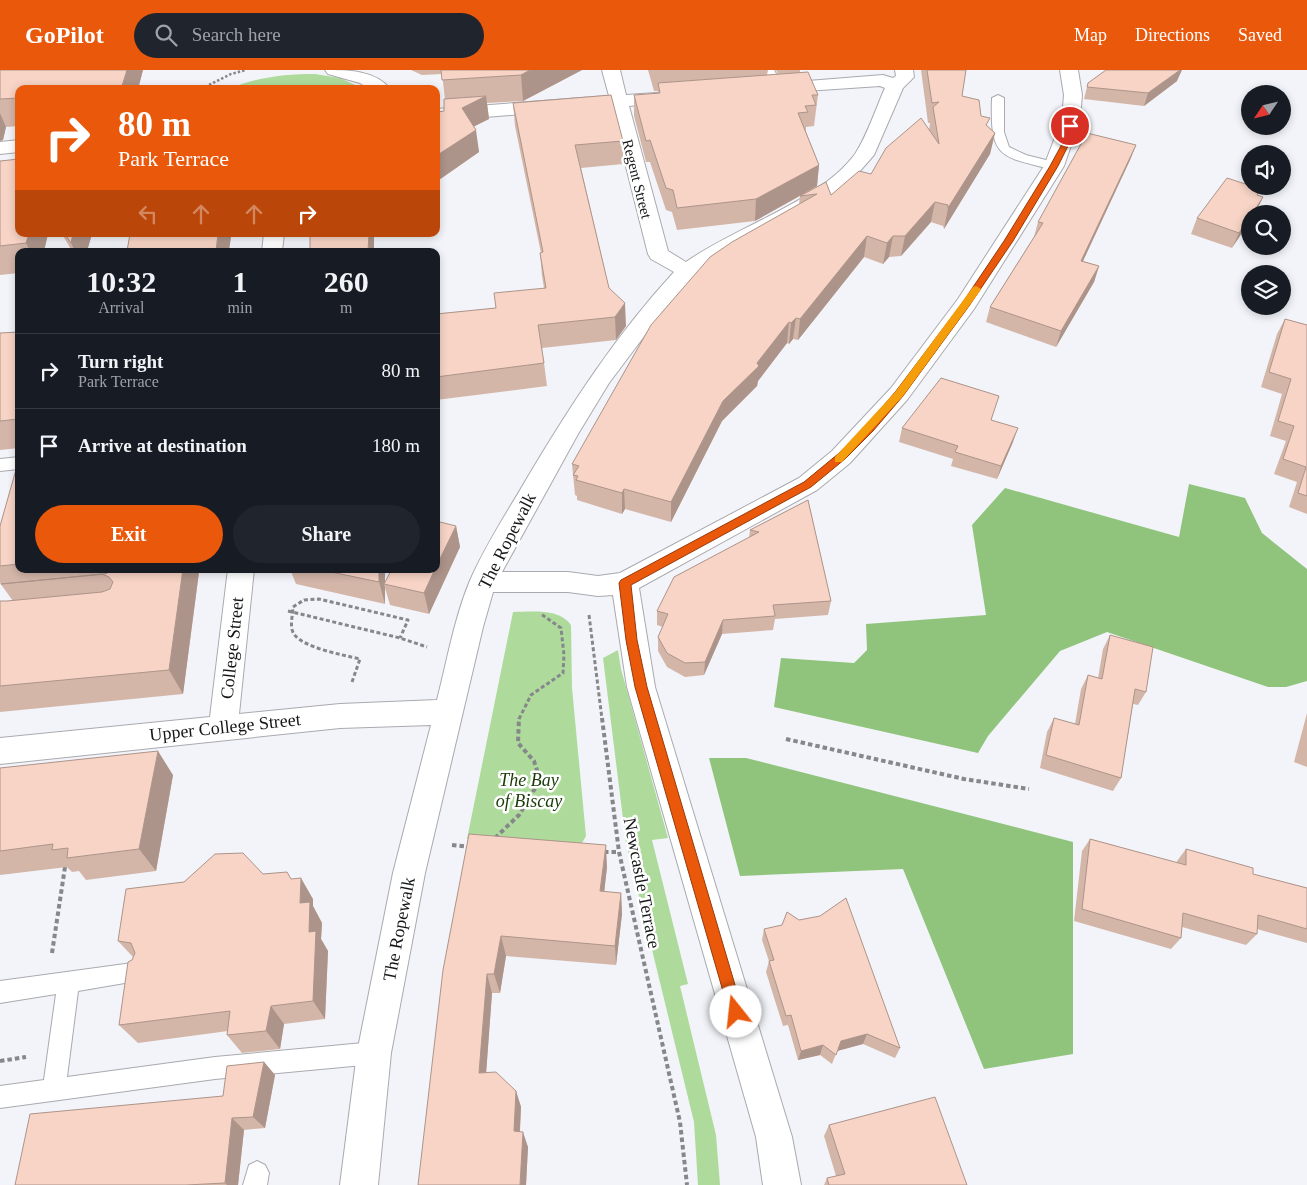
<!DOCTYPE html>
<style>
body{margin:0;font-family:"Times New Roman",serif;background:#20242c;color:#f1f3f6;height:100vh;display:flex;flex-direction:column;font-size:19px;white-space:nowrap}
*{box-sizing:border-box;margin:0}
p{font-size:16px;color:#9ea1a6}
.icon{flex:none;width:28px;height:28px;fill:none;stroke:currentColor;stroke-width:2;stroke-linecap:round;stroke-linejoin:round}
.map{position:relative;flex:1;overflow:hidden}
.side{position:absolute;left:15px;top:178px;width:425px;height:325px;display:flex;flex-direction:column;background:#171b24;border-radius:10px;box-shadow:0 2px 8px #0003}
.side>*{flex:none}
.banner{position:absolute;left:15px;top:15px;width:425px;height:152px;border-radius:10px;box-shadow:0 2px 8px #0003;background:#ea580c;color:#fff;overflow:hidden}
.needle{width:32px;rotate:235deg}
.tools{position:absolute;left:1241px;top:15px;display:grid;gap:10px}
.tools a{display:grid;place-items:center;width:50px;height:50px;border-radius:50%;background:#171b24;box-shadow:0 2px 8px #0003;font-size:25px}
.pin{position:absolute;display:grid;place-items:center;width:42px;height:42px;color:#fff;margin:-21px;border:2px solid #fff;border-radius:50%;box-shadow:0 1px 5px #0007}
.me{position:absolute;width:55px;margin:-28px;rotate:344deg;stroke-linejoin:round;filter:drop-shadow(0 0 4px #0008)}
.turn{display:flex;align-items:center;gap:18px;height:105px;padding:0 20px;font-size:22px}
.turn .icon{width:65px;height:65px;stroke-width:2.5}
.turn b{display:block;font-size:35px;line-height:42px}
.lanes{display:flex;align-items:center;height:48px;padding:0 20px;background:#0003;justify-content:center;gap:25px;direction:ltr}
.lanes .off{opacity:.35}
.eta{display:flex;justify-content:space-evenly;align-items:center;height:85px;text-align:center}
.eta b{font-size:30px;font-weight:800;line-height:35px}
.cta{display:flex;gap:10px;margin-top:auto;padding:10px 20px}
.cta a{flex:1;height:58px;border-radius:30px;background:#ea580c;color:#fff;font-size:20px;font-weight:800;line-height:58px;text-align:center}
.cta a+a{background:#20242c;color:#f1f3f6}
ul{padding:0;list-style:none}
li{display:flex;align-items:center;gap:15px;height:75px;padding:0 20px;border-top:1px solid #363941}
li div{flex:1}
li b{display:block;font-size:19px}
li em{font-style:normal}
header{display:flex;align-items:center;gap:30px;box-sizing:border-box;height:70px;padding:0 25px;background:#ea580c;color:#fff}
header strong{font-size:24px}
nav{display:flex;gap:28px;margin-inline-start:auto;font-size:18px}
.search{width:350px;height:45px;background:#20242c;display:flex;align-items:center;gap:12px;box-sizing:border-box;padding:0 18px;border-radius:28px;color:#9ea1a6;font-size:19px}
.map>svg:first-child{display:block}
.green{fill:#aedb9c}
.forest{fill:#90c37c}
.lines{fill:none;stroke-linecap:round;stroke-linejoin:round}
.lane-casing{stroke:#a9aaaf;stroke-width:2}
.street-casing{stroke:#a9aaaf;stroke-width:2}
.path-far2{stroke:#85878a;stroke-width:2.5;stroke-dasharray:2.5 2;stroke-linecap:butt}
.path-far1{stroke:#85878a;stroke-width:3;stroke-dasharray:4 2.5;stroke-linecap:butt}
.path{stroke:#85878a;stroke-width:4;stroke-dasharray:4.5 3;stroke-linecap:butt}
.lane{fill:#fff;fill-rule:evenodd}
.street{fill:#fff;fill-rule:evenodd}
.wall{fill:#d4b6a9}
.shaded-wall{fill:#ad948a}
.building{fill:#f7d4c5;stroke:#ad948a}
.route{fill:#ea580c;stroke:#983908}
.slow{fill:#f59e0b}
.labels{text-anchor:middle;stroke-width:5;stroke-linejoin:round;paint-order:stroke}
.far-street-label{font-size:15px;fill:#151617;stroke:#fff}
.street-label{font-size:18px;fill:#151617;stroke:#fff}
.park-label{font-size:18px;font-style:italic;fill:#1a3a08;stroke:#fff}
</style>
<header>
<strong>GoPilot</strong>
<div class="search"><svg class="icon" aria-label="search" viewBox="0 0 24 24"><circle cx="10" cy="10" r="6"/><path d="M15 15l6 6"/></svg>Search here</div>
<nav><a>Map</a><a>Directions</a><a>Saved</a></nav>
</header>
<div class="map">
<svg width="1307" height="1115" viewBox="0 0 1307 1115">
<rect width="100%" height="100%" fill="#f2f4f9"/>
<path class="green" d="M315,4L340,8L364,19H229C257,7 285,4 315,4Z
M513,542C532,542 559,538 571,555L572,618L586,766L582,773L467,769Z
M618,580L621,599L668,768L652,770L688,914L680,916L716,1065L720,1115H698L694,1052L626,773L603,588Z"/>
<path class="forest" d="M1189,414L1245,428L1262,463L1307,499V611L1286,617H1268L1107,562L1060,581L988,666L978,683L774,637L781,588L854,593L867,580L866,554L986,545L972,455L1005,418L1179,467Z
M709,688H746L1073,772V984L984,999L903,799L740,806Z"/>
<g class="lines">
<defs>
<path id="lane" d="M762,0H774L783,17L781,19H773Z
M998,25L1004,28V62L1009,77L1026,85L1058,93L1060,96L1058,99L1054,100C999,86 990,89 992,28Z
M19,387V399L0,401V389Z
M140,892L148,895L151,902L148,909L78,921L67,1007L215,987L374,972L382,975L385,983L382,991L374,994L215,1009L0,1038V1016L44,1010L56,924L0,933V911Z
M257,1091L265,1095L269,1103L267,1115H243L249,1095Z"/>
<path id="street" d="M325,0C347,0 376,0 390,19H369L360,13L328,4Z
M602,0H620L626,25L671,22L677,23L680,27L677,31L671,32L629,36L668,181L686,192C735,157 821,131 855,84C867,66 876,38 885,18L880,16L776,23L770,22L767,18L770,14L883,5L893,8L896,6L895,0H913L914,7L903,18L874,85L853,109L834,125L725,183L695,206L663,241L609,313L578,364L502,502H568L598,506L620,503L799,408L832,381L891,318L958,229L1044,96L1062,49L1064,25L1060,0H1078L1082,25L1080,49L1064,96L974,239L907,330L850,393L817,420L639,518L655,617L792,1067L801,1115H763L756,1067L627,617L613,525L598,526L568,522H493L483,557L425,803L391,983L378,1115H340L357,983L393,803L431,655L340,658L0,694V668L210,647L228,499H254L239,644L340,634L437,630C447,591 454,550 469,513C483,479 508,441 526,410C570,336 616,265 674,202L651,189L648,184L611,37L436,51V39L609,26Z
M19,70V82L0,84V72Z
M264,164H284L282,181H262Z"/>
</defs>
<use href="#lane" class="lane-casing"/>
<use href="#street" class="street-casing"/>
<path class="path-far2" d="M201,19L231,4L246,0"/>
<path class="path-far1" d="M288,541L400,568L427,577
M589,545L602,649
M352,612L360,589C344,585 303,578 294,564C289,557 293,545 293,537L304,530L319,529L408,550L400,568
M519,649L531,625L563,603L564,585L561,558L541,544"/>
<path class="path" d="M602,648L619,782L680,1052L687,1115
M786,669L964,709L1029,719
M495,768L519,745L540,710L534,691L518,673L519,648
M452,775L471,777
M604,782H619
M52,883L65,797
M0,991L26,987"/>
<use href="#lane" class="lane"/>
<use href="#street" class="street"/>
</g>
<path class="wall" d="M0,0H143L138,19H19V56L6,57L3,70L0,71Z
M411,0H582L523,31L487,33L489,49L474,56L479,82L436,112V42L444,41L445,29L442,4L422,5Z
M648,0H768L767,5L778,4L776,0H800V3L818,25L814,56L806,57V62L819,95L817,116L803,124L826,112L831,125L871,104L929,60L930,53H928L921,0H966L962,26L981,46L988,57L995,63L990,84L944,159L943,156L931,152L901,186L889,187L883,194L864,187L798,270L793,269L789,274L787,273L758,311L757,316L722,351L671,452L625,439L622,444L577,430V426L575,425L572,394L799,134L800,126L755,151L677,160L672,142L666,140L650,92H646L634,46V25L658,23V21H654Z
M1177,11L1144,36L1084,29L1088,13Z
M513,33L623,71V94L581,98L609,218L626,256L616,270L542,278L544,293L547,316L436,330V244L496,238L544,218L542,206L540,183H541L515,56Z
M1136,75L1130,90L1083,191L1099,196L1094,212L1056,277L986,252L990,237L1034,167L1038,152Z
M0,91L19,164H48L44,181H19V203L0,205Z
M1261,119L1258,125L1263,127L1256,142L1255,144H1250L1232,178L1191,164L1197,148Z
M62,164H92L87,181H72Z
M1285,249L1307,255V444L1289,437L1297,412L1274,404L1286,371L1270,366L1282,324L1261,317L1277,264Z
M19,262V378L0,380V263Z
M991,350L1013,372L997,409L951,396L953,389L899,372L902,358Z
M19,389V499H197L199,502L183,624L0,642V531H13L0,513V456Z
M808,430L831,531L828,545L775,549L773,560L722,564L704,605L685,607L667,597L658,581V567L663,557L657,555V541L749,468L750,460Z
M456,456L460,477L429,544L390,535L385,518V534L296,514L290,499H385V512Z
M1110,565L1146,622L1138,635L1133,634L1121,708L1113,721L1040,698L1047,662L1054,648L1075,654L1081,619L1088,605L1098,608L1103,579Z
M1307,643V697L1294,692Z
M0,698L173,705L156,801L86,810L79,801L72,802L67,797L0,805Z
M1090,769L1177,793V791L1186,779L1253,804L1307,818V873L1257,859V864L1246,875L1182,857L1181,868L1171,879L1074,851L1082,781Z
M607,797L604,822L621,823L622,844L616,895L506,886L500,923H492L486,1002L516,1021L521,1037L520,1062L528,1077L526,1115L443,900Z
M263,804L291,809L313,829V836L322,853L321,869L328,881L325,949L284,954L280,979L242,983L227,965L228,961L138,973L119,955L133,887L118,871Z
M764,859L900,978L895,988L863,974L837,981L832,994L820,985L798,990L788,955L783,956L766,902L769,891L762,870Z
M264,992L275,1005L265,1058L244,1060L238,1115H15L223,1026Z
M829,1055L967,1115H824L827,1108L836,1106L824,1066Z"/>
<path class="shaded-wall" d="M127,0H143L138,19H120Z
M530,0H582L523,31L521,5Z
M1180,0H1182L1177,11L1144,36L1148,23Z
M486,26L489,49L465,61L462,38Z
M0,43L6,57L3,70L0,71Z
M476,60L479,82L436,112V86Z
M995,63L990,84L944,159L948,138Z
M1136,75L1130,90L1076,206L1081,191Z
M819,95L817,116L755,151L756,129Z
M1263,127L1255,144H1252Z
M935,132L931,152L901,186L905,166Z
M1250,146V151L1232,178L1239,163Z
M29,164H48L44,181H30L26,173Z
M73,164H92L87,181H75L71,173Z
M218,164H230L231,167L229,181H216Z
M369,164H374V181H368Z
M867,166L864,187L798,270L800,249Z
M893,166L889,187L883,194L887,173Z
M1099,196L1094,212L1056,277L1061,261Z
M625,233L626,256L616,270L615,247Z
M796,248L793,269L789,274L791,253Z
M789,252L787,273L758,311L757,316L722,351L671,452V432L723,331L757,293Z
M1018,358L1013,372L997,409L1001,396Z
M624,419L625,439L622,444V423Z
M456,456L460,477L429,544L424,523L435,499H436V497Z
M183,499H197L199,502L183,624L169,600Z
M379,499H385V514H384L385,518V534L379,512Z
M723,550L722,564L704,605L705,592Z
M158,681L173,705L156,801L139,779Z
M606,775L607,797L602,842L600,821Z
M301,808L313,829V836L322,853L321,869L328,881L325,949L313,931L309,862L300,833Z
M621,823L622,844L616,895L615,876Z
M501,866L506,886L500,923L494,904Z
M487,904L492,923L485,1019L479,1003Z
M271,936L284,954L280,979L266,961Z
M867,964L863,974L837,981L841,971Z
M823,975L820,985L798,990L801,981Z
M264,992L275,1005L265,1058L253,1047Z
M516,1021L521,1037L519,1076L514,1061Z
M232,1048L244,1060L238,1115H227L225,1113Z
M523,1062L528,1077L526,1115H520Z"/>
<path class="building" d="M0,0H127L123,13L120,19H19V28L0,29Z
M441,0H530L521,5L442,10Z
M927,0H966L962,26L979,30L981,46L990,48L986,55L995,63L948,138V135L935,132L905,166H893L887,173L867,166L800,249L796,248L791,253L789,252L757,293L759,296L723,331L671,432L624,419L622,423L576,410L578,406L573,405L579,396L572,394L651,255L710,187L732,172L817,124L800,126L826,112L831,125L859,101L871,104L886,78L921,48L939,74L933,37L939,32L932,33Z
M1106,0H1180L1148,23L1087,17L1088,13Z
M808,2L818,25H812L816,35L805,36L808,42L798,43L819,95L756,129L677,138L673,120L666,118L650,70L646,71L634,25L660,23L658,13Z
M611,25L623,71L575,75L609,218L625,233L615,247L538,255L544,293L436,307V244L496,238L494,223L546,218L540,183L543,182L513,33Z
M486,26L462,38L476,60L436,86V42L444,41V29Z
M1087,63L1136,75L1081,191L1099,196L1061,261L990,237L1043,153L1038,152Z
M19,89V164H29L26,173L0,176V91Z
M1227,108L1261,119L1257,125L1263,127L1252,144H1250V146L1239,163L1197,148Z
M65,164H73L71,173Z
M130,164H218L216,181H127Z
M310,164H369L368,181H310Z
M1285,249L1307,255V426L1298,423L1306,397L1283,389L1294,356L1278,351L1291,309L1269,302Z
M19,262V349L0,351V263Z
M941,308L999,326L991,350L1018,358L1001,396L955,382L958,376L902,358Z
M19,389V494L0,496V456Z
M808,430L831,531L773,535L775,546L723,550L705,592L685,593L667,583L658,567L668,544L657,541L674,507L759,462L750,460Z
M436,451L456,456L436,497Z
M113,499H183L169,600L0,616V531H7L102,522L110,519L113,512L109,507L102,504L1,514L105,504L112,501Z
M317,499H379V512Z
M392,499H435L424,523L384,514Z
M1110,565L1153,577L1146,622L1135,619L1121,708L1046,685L1054,648L1079,655L1088,605L1102,609Z
M158,681L139,779L67,788L68,778L52,780L53,774L0,781V698Z
M469,764L606,775L600,821L621,823L615,876L501,866L494,904H487L479,1003L496,1002L516,1021L514,1061L523,1062L520,1115H418L443,900Z
M1090,769L1186,795V779L1253,798V804L1307,818V859L1258,845L1257,864L1183,843L1181,868L1082,839Z
M243,783L263,804L287,802L291,809L301,808L300,833L310,832L309,862L316,861L313,931L271,936L266,961L227,965L230,941L119,955L128,892L132,890L135,883L131,873L118,871L126,819L184,812L215,784Z
M846,828L900,978L867,964L841,971L836,985L823,975L801,981L791,945L786,946L769,891L774,890L764,859L782,855L787,842L799,850L820,846Z
M264,992L253,1047L232,1048L225,1113L186,1115H15L30,1044L223,1026L227,996Z
M935,1027L967,1115H829L827,1108L845,1104L829,1055Z"/>
<path class="route" d="M1068,54L1074,56L1069,74L1058,96L1013,171L969,236L903,326L873,361L845,389L811,417L631,515L637,570L647,617L743,942L741,947L736,949L731,947L729,942L635,617L626,570L619,513L621,510L804,412L838,384L866,356L896,321L963,232L1004,171L1050,96L1062,74Z"/>
<path class="slow" d="M976,216L981,219L980,221L903,326L842,392H835V387L896,321L973,217Z"/>
<g class="labels">
<g class="far-street-label">
<text transform="translate(637 109) rotate(76)" y="5">Regent Street</text>
</g>
<g class="street-label">
<text transform="translate(507 471) rotate(-63)" y="6">The Ropewalk</text>
<text transform="translate(232 578) rotate(-84)" y="6">College Street</text>
<text transform="translate(225 657) rotate(-6)" y="6">Upper College Street</text>
<text transform="translate(642 813) rotate(79)" y="6">Newcastle Terrace</text>
<text transform="translate(399 859) rotate(-79)" y="6">The Ropewalk</text>
</g>
<g class="park-label">
<text x="529" y="716">The Bay<tspan x="529" dy="21">of Biscay</tspan></text>
</g>
</g>
</svg>
<div class="tools">
<a><svg class="needle" viewBox="-14 -14 28 28"><path d="M0-13l5 13h-10z" fill="#e53935"/><path d="M0 13l5-13h-10z" fill="#9ea1a6"/></svg></a>
<a><svg class="icon" aria-label="sound" viewBox="0 0 24 24"><path d="M4 9h4l5-4v14l-5-4H4zM17 9q2 3 0 6"/></svg></a>
<a><svg class="icon" aria-label="search" viewBox="0 0 24 24"><circle cx="10" cy="10" r="6"/><path d="M15 15l6 6"/></svg></a>
<a><svg class="icon" aria-label="layers" viewBox="0 0 24 24"><path d="M12 4l9 5-9 5-9-5zM3 14l9 5 9-5"/></svg></a>
</div>
<div class="pin" style="left:1070px;top:56px;background:#d93025"><svg class="icon" aria-label="arrive" viewBox="0 0 24 24"><path d="M6 21V4h12l-3 4 3 4H6"/></svg></div>
<svg class="me" style="left:736px;top:942px" viewBox="-20 -20 40 40"><circle r="19" fill="#fff"/><path d="M0-13L10 11 0 6-10 11z" fill="#ea580c"/></svg>
<div class="banner">
<div class="turn"><svg class="icon" aria-label="right" viewBox="0 0 24 24"><path d="M7 20v-9h11M14 6l5 5-5 5"/></svg><div><b>80 m</b>Park Terrace</div></div>
<div class="lanes"><svg class="icon off" aria-label="left" viewBox="0 0 24 24"><path d="M17 20v-9H6M10 6l-5 5 5 5"/></svg><svg class="icon off" aria-label="ahead" viewBox="0 0 24 24"><path d="M12 20V5M6 11l6-6 6 6"/></svg><svg class="icon off" aria-label="ahead" viewBox="0 0 24 24"><path d="M12 20V5M6 11l6-6 6 6"/></svg><svg class="icon" aria-label="right" viewBox="0 0 24 24"><path d="M7 20v-9h11M14 6l5 5-5 5"/></svg></div>
</div>
<section class="side">
<div class="eta">
<div><b>10:32</b><p>Arrival</p></div>
<div><b>1</b><p>min</p></div>
<div><b>260</b><p>m</p></div>
</div>
<ul>
<li><svg class="icon" aria-label="right" viewBox="0 0 24 24"><path d="M7 20v-9h11M14 6l5 5-5 5"/></svg><div><b>Turn right</b><p>Park Terrace</p></div><em>80 m</em></li>
<li><svg class="icon" aria-label="arrive" viewBox="0 0 24 24"><path d="M6 21V4h12l-3 4 3 4H6"/></svg><div><b>Arrive at destination</b></div><em>180 m</em></li>
</ul>
<div class="cta"><a>Exit</a><a>Share</a></div>
</section>
</div>
